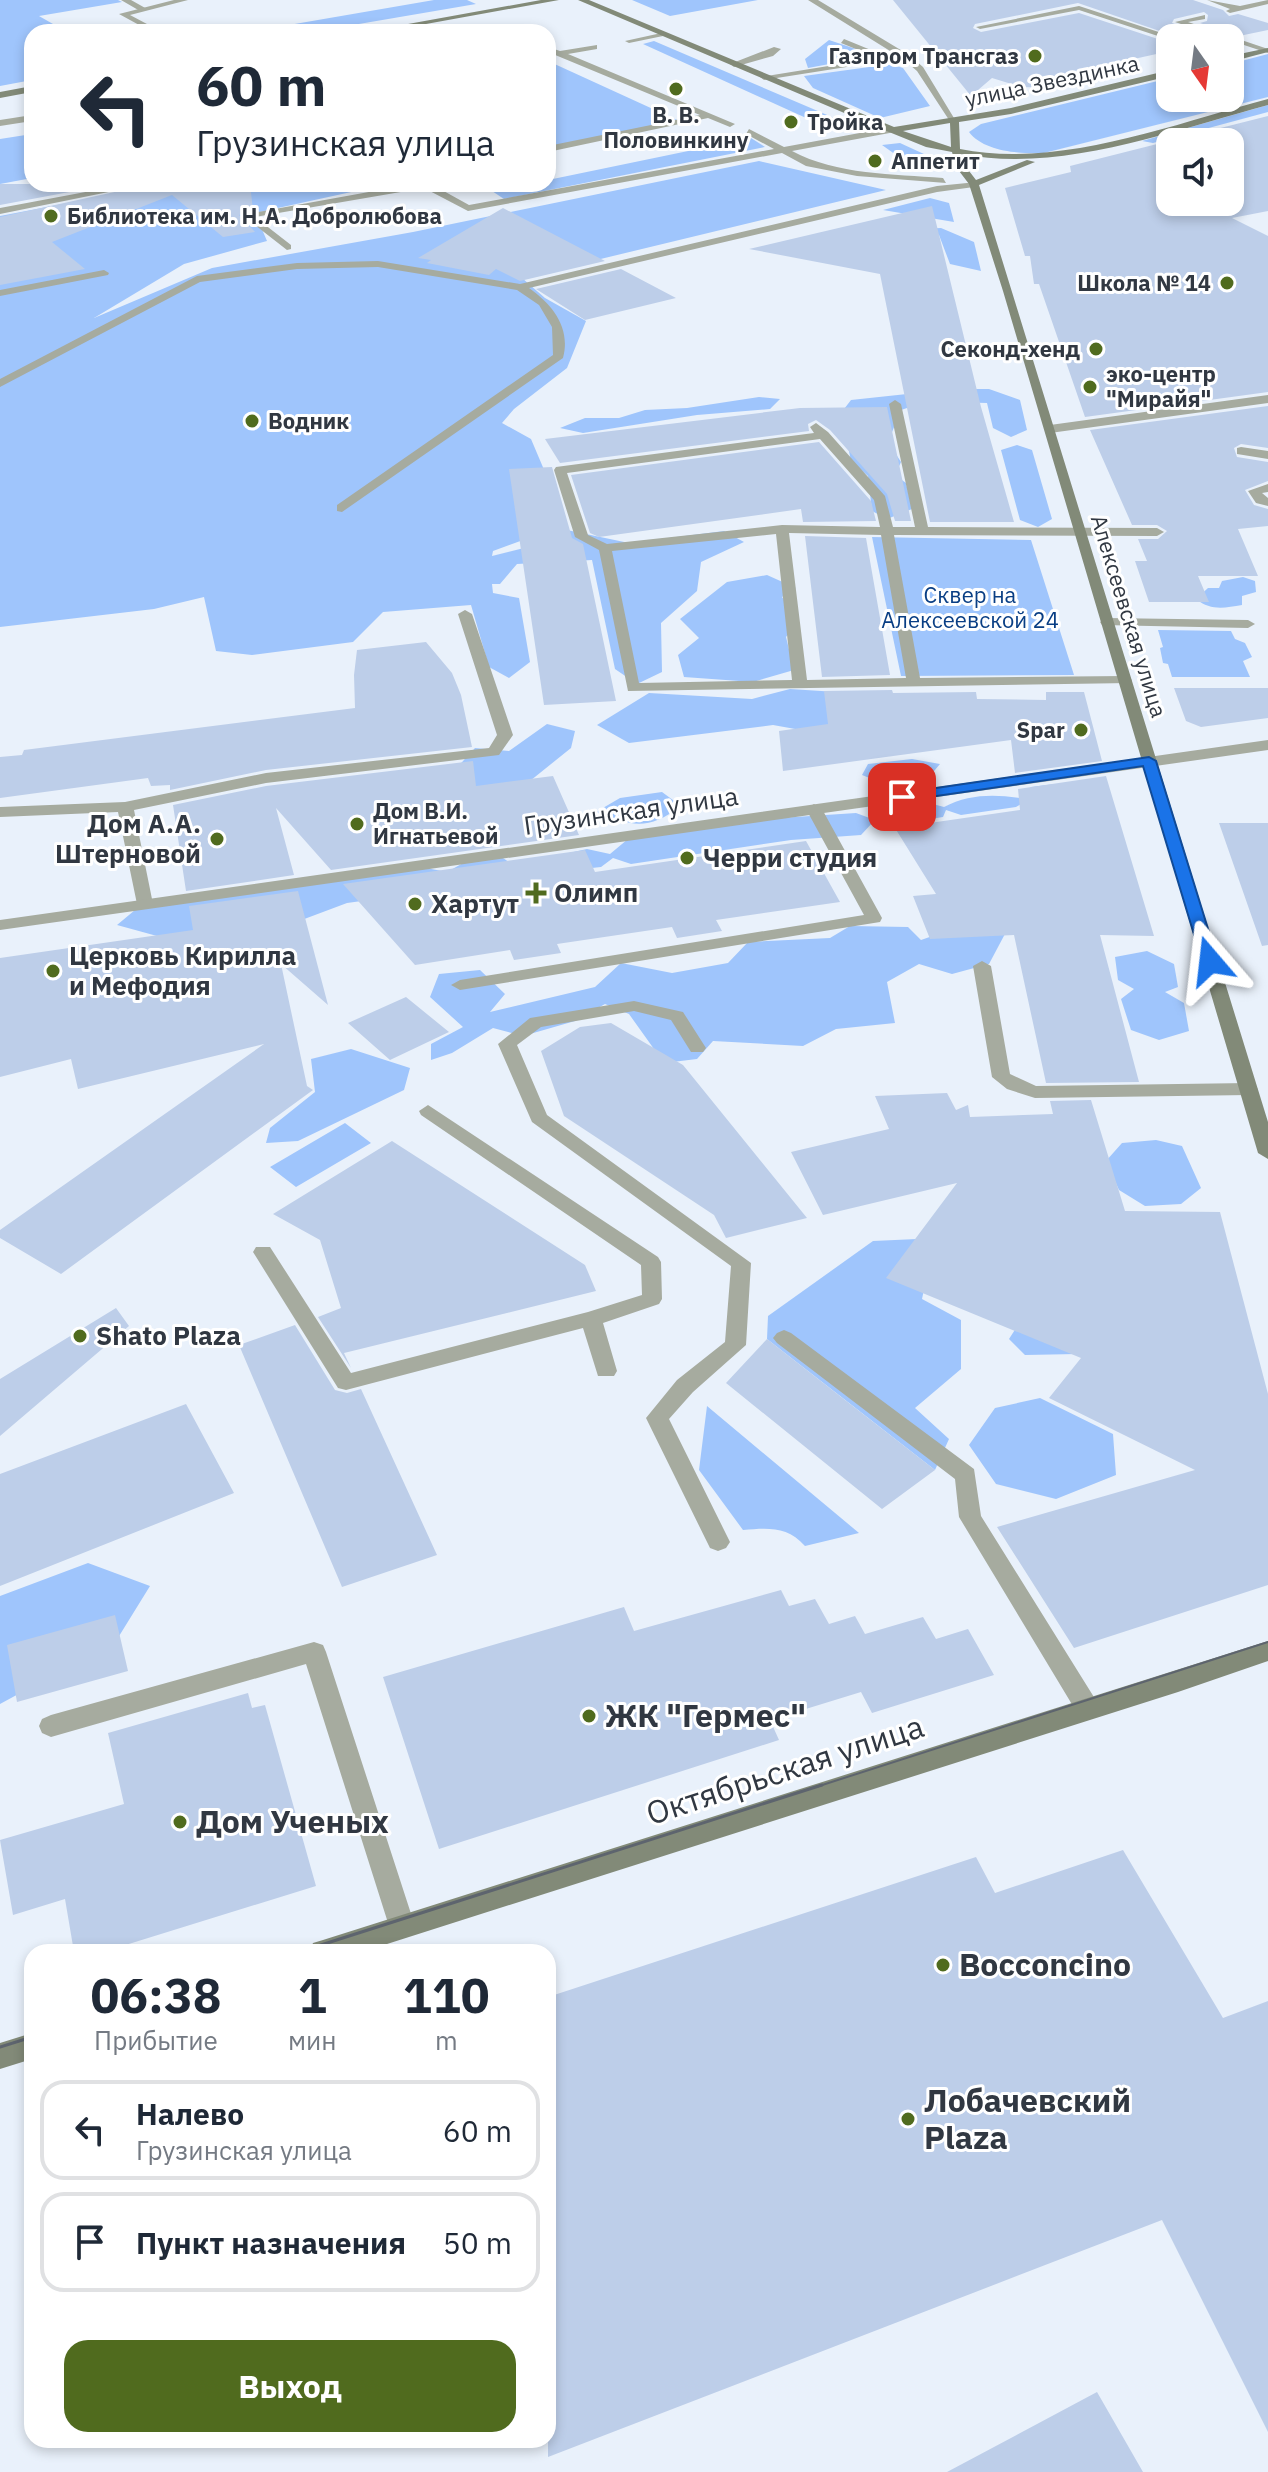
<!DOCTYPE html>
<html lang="ru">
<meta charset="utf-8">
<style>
body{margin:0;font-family:"IBM Plex Sans",sans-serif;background:#f6f6f7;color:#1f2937;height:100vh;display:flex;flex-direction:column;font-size:30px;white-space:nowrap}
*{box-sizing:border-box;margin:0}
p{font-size:26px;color:#747a83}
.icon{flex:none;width:44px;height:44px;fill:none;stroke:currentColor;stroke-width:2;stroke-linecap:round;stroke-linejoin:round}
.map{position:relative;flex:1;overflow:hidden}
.panel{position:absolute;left:24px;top:1944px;width:532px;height:504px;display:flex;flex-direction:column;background:#fff;border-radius:24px;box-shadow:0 4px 12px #0003}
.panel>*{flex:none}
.top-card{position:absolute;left:24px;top:24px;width:532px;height:168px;border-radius:24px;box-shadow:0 4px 12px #0003;background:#fff;color:#1f2937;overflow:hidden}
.needle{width:52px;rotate:166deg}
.buttons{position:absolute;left:1156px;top:24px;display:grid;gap:16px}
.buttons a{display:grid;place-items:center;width:88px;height:88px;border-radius:16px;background:#fff;box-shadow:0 4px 12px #0003;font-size:40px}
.pin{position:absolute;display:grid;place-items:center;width:68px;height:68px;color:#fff;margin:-34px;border-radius:16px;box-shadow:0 4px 12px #0006}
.me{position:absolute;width:88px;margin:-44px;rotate:343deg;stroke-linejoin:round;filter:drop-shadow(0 0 6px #0008)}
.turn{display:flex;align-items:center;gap:28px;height:168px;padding:0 40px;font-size:36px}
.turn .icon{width:104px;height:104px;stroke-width:2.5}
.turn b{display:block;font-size:56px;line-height:68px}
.eta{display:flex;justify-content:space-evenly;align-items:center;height:136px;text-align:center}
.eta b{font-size:48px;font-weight:700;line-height:56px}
.button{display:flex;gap:16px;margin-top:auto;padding:16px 40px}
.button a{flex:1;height:92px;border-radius:24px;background:#506b1e;color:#fff;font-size:32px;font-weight:700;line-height:92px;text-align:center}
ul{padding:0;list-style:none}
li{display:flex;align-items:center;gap:24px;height:100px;margin:0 16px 12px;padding:0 24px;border:4px solid #e0e1e3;border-radius:24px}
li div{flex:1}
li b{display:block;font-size:30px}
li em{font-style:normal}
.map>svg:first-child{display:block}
.green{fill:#9fc5fc}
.building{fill:#bdcee9;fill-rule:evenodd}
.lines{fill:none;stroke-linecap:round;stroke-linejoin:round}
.lane{fill:#a6ab9f;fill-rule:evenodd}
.street{fill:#a6ab9f;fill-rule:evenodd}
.secondary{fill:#828a78;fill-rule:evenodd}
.tram-far1{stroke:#5d646e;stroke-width:2}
.tram{stroke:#5d646e;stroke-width:3}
.route{fill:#1a73e8;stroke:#114b97;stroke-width:2}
.poi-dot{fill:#506b1e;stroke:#fff;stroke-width:3}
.labels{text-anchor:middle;stroke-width:6;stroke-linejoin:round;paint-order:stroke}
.far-poi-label{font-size:22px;font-weight:bold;fill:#313842;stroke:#fff;text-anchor:start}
.far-street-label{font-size:22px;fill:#313842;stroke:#fff}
.far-park-label{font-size:22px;fill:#093e84;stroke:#fff}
.street-label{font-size:26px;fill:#313842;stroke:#fff}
.poi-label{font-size:26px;font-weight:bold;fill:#313842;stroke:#fff;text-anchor:start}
.near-poi-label{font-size:32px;font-weight:bold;fill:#313842;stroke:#fff;text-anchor:start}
.near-street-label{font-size:32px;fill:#313842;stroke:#fff}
</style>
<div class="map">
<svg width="1268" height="2472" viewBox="0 0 1268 2472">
<rect width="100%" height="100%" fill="#e9f1fb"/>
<path class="green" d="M0,0H118L122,2L39,16L67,32H32V80L0,86Z
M434,0H467L476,4L312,32H248Z
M632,0H758L670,16Z
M829,40L871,54L872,56L808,68L805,59Z
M654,41L846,123L826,127L643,44Z
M1268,54V97L1044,153C1021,154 984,152 969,132L981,124L1170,78V98H1230V64Z
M548,61L677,120L548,149Z
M891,64L903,68L930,106L880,118L813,88L804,76Z
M1268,105V112L1153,143L1142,141Z
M32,134V178L0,184V139Z
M751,138L765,147L504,199L492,191L527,184H548V180Z
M900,143L937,160L938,164L913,167L882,145Z
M759,161L886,190L522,278L545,298L586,321L567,368L514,409L502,423L531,439L567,524L493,551L492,556L532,546L562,529L629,543L724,531L744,542L701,562L697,591L661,623L662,672L637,684L615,669L592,560L517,564L500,584H492L493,593L519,598L530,662L509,678L489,667L471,605L383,612L353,642L252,655L216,651L204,597L154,609L0,627V216L167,184H388L255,213L267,241L184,264L94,318L212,268L413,232Z
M930,198L949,203L954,222L883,210Z
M941,228L974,242L981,271L950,264L939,235L920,229Z
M952,389H989L1020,400L1027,430L1011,437L993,428L987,403L949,402Z
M907,394L922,403L901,410L888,442L901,462L895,475L906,483L912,509L887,519L872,511L868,476L851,461L841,413L851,400Z
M759,397L780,399L770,409L697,415L583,433L560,428L585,418H619L645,410L687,408Z
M1017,445L1032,450L1052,519L1038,527L1020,520L1001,450Z
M872,537L1031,540L1074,675L901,676Z
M767,575L796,588L782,597L799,620L786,637L794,670L753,682L684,677L678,655L699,638L680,619L727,582Z
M1243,577L1255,581L1256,592L1242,596V605C1224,608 1211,611 1196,599L1208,588H1219L1222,581Z
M1158,630L1231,631L1235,639L1245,643L1252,657L1243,661L1250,677H1172L1168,664L1163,663L1160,648L1163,647Z
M790,689L868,694L823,734L773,725L629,743L597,725L649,693L752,699Z
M547,724L575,731L571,748L515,793L414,779L452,773L475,748L509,751Z
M912,759L940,764L929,777L882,783L862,775L868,764Z
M1055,784L1016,807L961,815L946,810L943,817L905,823L892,815L899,807L929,803L944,807C968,794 994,794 1020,798L1031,787Z
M662,792L681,806C648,831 632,826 596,812L620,798Z
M856,813L875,820L861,835L791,840L631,864L613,858L601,867L573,870L569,853L587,849L610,854L628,839L780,818Z
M500,856L518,868L420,893L347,903L275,930L168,939L117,925L135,910L421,867L447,872L465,862Z
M964,925L1006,932L989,964L952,974L919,964L887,982L895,1023L836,1029L803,1046L713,1041L697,1059L664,1063L629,1014L605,1004L575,1021L523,1036L493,1028L452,1053L431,1060V1044L463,1027L430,997L439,974L480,970L505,994L490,1012L595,987L621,963L672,973L728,963L748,942L830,938L850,926L908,927L921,940Z
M1147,951L1174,964L1178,987L1165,992L1184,1003L1189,1031L1159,1040L1131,1030L1121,999L1134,989L1118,980L1115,957Z
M351,1049L410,1068L404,1090L298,1141L266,1143L270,1128L315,1092L311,1059Z
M345,1123L371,1143L296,1187L270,1167Z
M1156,1140L1182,1146L1201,1188L1181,1204L1145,1206L1119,1190L1106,1161L1122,1143Z
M917,1239L928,1270L922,1299L961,1320V1369L915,1408L949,1439L935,1470L767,1339L768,1316L873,1241Z
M1025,1314L1077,1354L1025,1355L1009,1339Z
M1040,1398L1113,1434L1116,1475L1056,1499L996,1484L969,1445L995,1408Z
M707,1406L859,1533L805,1546C787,1526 768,1528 743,1530L699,1470Z
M88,1563L150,1586L116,1641L0,1704V1596Z"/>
<path class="building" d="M893,0H1193L1223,10L1229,16L1238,14L1268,23V30L1239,36L1200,23L1207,21L1208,15L1204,12L1174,19L1172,23L1214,38H1180L1078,3L975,24L973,28L981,32L1079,13L1170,43V51L1075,72L1070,85L1060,88L1021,87L992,78L971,96Z
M1268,116V211L1232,218L1268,236V392L1085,417L1039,284H1034L1030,256H1025L1005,188L1071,172L1070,166ZM1170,142H1230V202H1170Z
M0,184H112L0,205Z
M151,184H250L253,210L239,215L255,232L223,237L172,195L52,242L85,269L0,285V217Z
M932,206L981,407L1014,522H930L880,274L749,249Z
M503,208L605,261L520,281L496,269L489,275L427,263L431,260L418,258Z
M621,269L676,298L585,320L536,289Z
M1268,406V448L1241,444L1234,448L1237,457L1268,462V481L1245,490L1254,505L1268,509V526L1238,529L1258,576H1198L1209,602H1149L1135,561H1147L1138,539H1158L1167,531L1157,525H1132L1090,430Z
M887,407L911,521H895L887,494L830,430L816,420L808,424L809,431L560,463L545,439L800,408Z
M819,442L871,501L876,521L803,522L801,509L599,537L590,533L571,475Z
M552,467L572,538L583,544L616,701L544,705L509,469Z
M805,536L866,538L890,675L822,677Z
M426,642L452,673L461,695L472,747L266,770L170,790V785L151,786L148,778L0,798V757L22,755L24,750L355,708L354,675L357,650Z
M1174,688H1268V718L1201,727L1186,721Z
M892,690L893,693L976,692L977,699L1046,700V692H1084L1102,761L1015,773L1011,740L783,771L779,731L828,724L824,691Z
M473,761L476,786L553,776L579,835L331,870L276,808L294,875L186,891L173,805L266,786Z
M1106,776L1154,936L1100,935L1139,1082L1046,1083L1014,935L930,939L913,896L936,894L895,828L1020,810L1018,789Z
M1219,823H1268V945L1262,946Z
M806,841L840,902L716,920L722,931L677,938L672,927L557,944L561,953L514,960L510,950L415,965L343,884L585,850L595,872Z
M298,891L328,1005L281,964L307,1086L313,1090L61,1274L0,1238V1230L264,1044L78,1089L71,1059L0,1077V958L193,930L189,906Z
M406,997L449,1032L390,1060L348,1023Z
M611,1023L683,1065L807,1218L726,1238L714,1215L564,1116L541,1051L580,1027Z
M947,1093L956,1110L968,1105L970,1117L1053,1114L1050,1101L1091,1100L1125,1211L1220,1212L1268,1394V1585L1074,1648L997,1527L1195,1470L1049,1398L1081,1358L886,1278L957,1183L823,1215L791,1152L889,1129L875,1096Z
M392,1141L585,1265L596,1291L344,1353L351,1368L318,1317L341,1308L320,1240L273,1214Z
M116,1308L129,1326L0,1436V1379Z
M295,1325L335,1390L347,1393L361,1389L437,1555L342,1587L239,1345Z
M767,1339L845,1400L935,1470L882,1509L726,1383Z
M186,1404L234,1493L0,1586V1474Z
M781,1590L789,1606L815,1599L829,1624L855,1616L865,1634L923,1617L936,1639L968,1629L994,1675L872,1713L861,1692L770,1720L779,1740L439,1849L383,1677L624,1607L634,1631Z
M115,1615L128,1671L17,1702L7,1645Z
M248,1693L252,1708L265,1705L316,1886L103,1952H74L65,1899L13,1915L0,1840L124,1804L108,1733Z
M1123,1850L1223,2018L1268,2001V2432L1162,2220L548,2457V1997L976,1857L995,1893Z
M1097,2392L1143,2472H947Z"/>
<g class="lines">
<path class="lane" d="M121,0H131L147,9L140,11Z
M1207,0L1240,6L1268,0V4L1230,13L1226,11L1230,9Z
M1079,6L1177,38L1170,40L1079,10L980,29L976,27Z
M1205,15V19L1188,22L1268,49V53L1175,22Z
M666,32L663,36L629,43L625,41Z
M844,39L888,57L906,54L910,57L764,80L760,77L878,58L841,43Z
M597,45V49L568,54L735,124L730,127L708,118L548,152V146L700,115L548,52V47L560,51Z
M774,47L781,49L773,56L734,67L730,64Z
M32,115V121L0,126V120Z
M892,127L895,132L792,151C837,175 893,174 943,178L946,183L857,176L806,166L782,153L468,211L424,188L255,217L291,245V249L287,250L242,215L413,184H431L469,205L774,149L746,134L749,129L784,147Z
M977,182L974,187L937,192L529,288C553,305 571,328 563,358L342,512L337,511V505L553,355L552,327L539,305L517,290L378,267L297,269L200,282L0,387V379L197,276L297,263L378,261L520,284L937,186Z
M104,270L109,273L108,275L0,296V290Z
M895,400L901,404L928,527L1157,528L1164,532L1157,536L894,535L920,678L1125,676L1132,680L1130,683L628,691L599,550L575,537L554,470L556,467L814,433L810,427L816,423L828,432L885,496L893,527H915L889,404ZM820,439L874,500L880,527L782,525L607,544L588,535L567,473ZM789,533L881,535L906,678L807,680ZM776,534L792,680L639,683L612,551Z
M1241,447L1268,451V459L1237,454V448Z
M1268,484V492L1262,493L1268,498V506L1256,503L1248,491Z
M465,610L472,614L513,735L499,755L266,783L134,810L153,904L145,909L137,904L118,812L0,817V807L125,802L266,773L489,748L497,735L458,614Z
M1107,618L1248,620L1255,624L1248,628L1102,625L1100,622Z
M814,804L822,809L882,918L880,922L460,990L451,985L460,980L864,915L806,809Z
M982,961L991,966L1010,1074L1036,1086L1249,1083L1258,1089L1249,1095L1035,1098L1007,1089L992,1077L973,966Z
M634,1001L683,1012L706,1048L703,1052H691L671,1020L634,1011L541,1027L517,1045L547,1115L751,1263L746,1345L693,1392L669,1419L730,1542L726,1548L718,1551L710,1548L646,1418L677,1380L725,1342L731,1266L532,1122L498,1044L530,1018Z
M428,1105L658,1257L661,1262L662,1299L659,1304L603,1323L617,1371L614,1376H598L583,1328L346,1390L338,1388L253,1252L256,1247H270L351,1373L588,1312L642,1295L641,1265L421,1115L419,1111Z
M784,1330L791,1333L974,1469L981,1516L1097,1702L1100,1709L1097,1716L1088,1719L1079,1716L959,1517L955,1479L777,1343L773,1338L777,1333Z
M314,1642L323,1645L326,1652L415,1926L411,1935L402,1938L393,1935L389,1926L306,1664L51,1737L42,1733L39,1726L42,1719L51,1715Z"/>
<path class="street" d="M174,0H188L130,15L162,32H152L119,14Z
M808,0H818L909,55L923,67L957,123H951L917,71L903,59Z
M128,184H148L0,214V208Z
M1268,395V403L1050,433L1044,429L1050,425Z
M1268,740V750L0,930V920Z"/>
<path class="secondary" d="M541,0H559L382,32H364Z
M578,0H589L894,127L1011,108L1170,70V76L1011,114L959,122L960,149C1059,169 1173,124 1268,99V105C1175,130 1058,174 962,154L966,167L976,180L1027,160L1035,162L979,185L1268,1122V1159L1258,1153L1003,291L969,184L956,167L952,152L926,147L889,132ZM950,123L951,147L903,131Z
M1268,48V52L1230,62V56Z
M32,86V92L0,98V92Z
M1268,1641V1661L1178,1692L362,1952H309L313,1943L323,1940Z
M32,2033V2059L0,2069V2043Z"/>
<path class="tram-far1" d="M816,1787L1268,1642"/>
<path class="tram" d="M299,1952L822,1785
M0,2047L32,2037"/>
</g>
<path class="route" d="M1149,757L1156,761L1218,961L1215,965H1204L1202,961L1143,766L902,801L894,797L902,793Z"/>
<g class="poi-dot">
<circle cx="1035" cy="56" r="8"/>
<circle cx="676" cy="89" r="8"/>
<circle cx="791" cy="122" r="8"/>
<circle cx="875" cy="161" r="8"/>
<circle cx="51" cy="216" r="8"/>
<circle cx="1227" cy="283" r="8"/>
<circle cx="1096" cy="349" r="8"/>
<circle cx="1090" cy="387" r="8"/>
<circle cx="252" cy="421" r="8"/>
<circle cx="1081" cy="730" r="8"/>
<circle cx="357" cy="824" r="8"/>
<circle cx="217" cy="839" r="8"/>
<circle cx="687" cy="858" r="8"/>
<path d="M532 881h8v8h8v8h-8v8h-8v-8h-8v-8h8z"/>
<circle cx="415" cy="904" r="8"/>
<circle cx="53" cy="971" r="8"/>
<circle cx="80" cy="1336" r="8"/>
<circle cx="589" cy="1716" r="8"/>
<circle cx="180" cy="1822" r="8"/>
<circle cx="943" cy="1965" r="8"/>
<circle cx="908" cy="2119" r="8"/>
</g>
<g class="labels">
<g class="far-poi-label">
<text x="1019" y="64" text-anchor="end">Газпром Трансгаз</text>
<text x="676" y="123" text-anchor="middle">В. В.<tspan x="676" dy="25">Половинкину</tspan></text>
<text x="807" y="130">Тройка</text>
<text x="891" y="169">Аппетит</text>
<text x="67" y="224">Библиотека им. Н.А. Добролюбова</text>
<text x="1211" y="291" text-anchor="end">Школа № 14</text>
<text x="1080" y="357" text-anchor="end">Секонд-хенд</text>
<text x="1106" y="382">эко-центр<tspan x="1106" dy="25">"Мирайя"</tspan></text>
<text x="268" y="429">Водник</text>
<text x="1065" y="738" text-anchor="end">Spar</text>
<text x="373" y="819">Дом В.И.<tspan x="373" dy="25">Игнатьевой</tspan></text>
</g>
<g class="far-street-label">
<text transform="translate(1052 81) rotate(-12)" y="8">улица Звездинка</text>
<text transform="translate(1129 616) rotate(73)" y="8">Алексеевская улица</text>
</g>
<g class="far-park-label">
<text x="970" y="603">Сквер на<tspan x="970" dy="25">Алексеевской 24</tspan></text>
</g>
<g class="street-label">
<text transform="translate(631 811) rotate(-8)" y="9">Грузинская улица</text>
</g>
<g class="poi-label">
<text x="201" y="833" text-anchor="end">Дом А.А.<tspan x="201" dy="30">Штерновой</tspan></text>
<text x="703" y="867">Черри студия</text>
<text x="554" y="902">Олимп</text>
<text x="431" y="913">Хартут</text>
<text x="69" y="965">Церковь Кирилла<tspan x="69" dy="30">и Мефодия</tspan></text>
<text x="96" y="1345">Shato Plaza</text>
</g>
<g class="near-poi-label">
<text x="605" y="1727">ЖК "Гермес"</text>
<text x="196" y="1833">Дом Ученых</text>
<text x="959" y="1976">Bocconcino</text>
<text x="924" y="2112">Лобачевский<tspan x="924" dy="37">Plaza</tspan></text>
</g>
<g class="near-street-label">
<text transform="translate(785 1770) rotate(-18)" y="11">Октябрьская улица</text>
</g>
</g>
</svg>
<div class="buttons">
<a><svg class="needle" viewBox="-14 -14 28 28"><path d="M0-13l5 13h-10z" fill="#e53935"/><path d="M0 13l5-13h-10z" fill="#747a83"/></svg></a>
<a><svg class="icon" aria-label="sound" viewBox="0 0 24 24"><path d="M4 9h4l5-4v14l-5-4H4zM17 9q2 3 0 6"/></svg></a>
</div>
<div class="pin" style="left:902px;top:797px;background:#d93025"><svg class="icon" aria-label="arrive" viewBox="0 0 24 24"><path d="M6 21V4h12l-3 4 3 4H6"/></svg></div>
<svg class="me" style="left:1210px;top:961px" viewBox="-20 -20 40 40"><path d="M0-17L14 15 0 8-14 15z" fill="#1a73e8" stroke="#fff" stroke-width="4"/></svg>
<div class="top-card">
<div class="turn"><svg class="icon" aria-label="left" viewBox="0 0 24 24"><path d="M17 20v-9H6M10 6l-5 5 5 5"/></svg><div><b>60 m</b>Грузинская улица</div></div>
</div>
<section class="panel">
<div class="eta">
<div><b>06:38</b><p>Прибытие</p></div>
<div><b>1</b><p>мин</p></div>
<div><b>110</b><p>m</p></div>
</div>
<ul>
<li><svg class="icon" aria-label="left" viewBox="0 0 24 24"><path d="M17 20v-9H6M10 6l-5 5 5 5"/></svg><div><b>Налево</b><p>Грузинская улица</p></div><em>60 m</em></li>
<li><svg class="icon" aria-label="arrive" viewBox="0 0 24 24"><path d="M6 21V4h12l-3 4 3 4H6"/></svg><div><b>Пункт назначения</b></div><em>50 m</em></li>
</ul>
<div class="button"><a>Выход</a></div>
</section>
</div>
